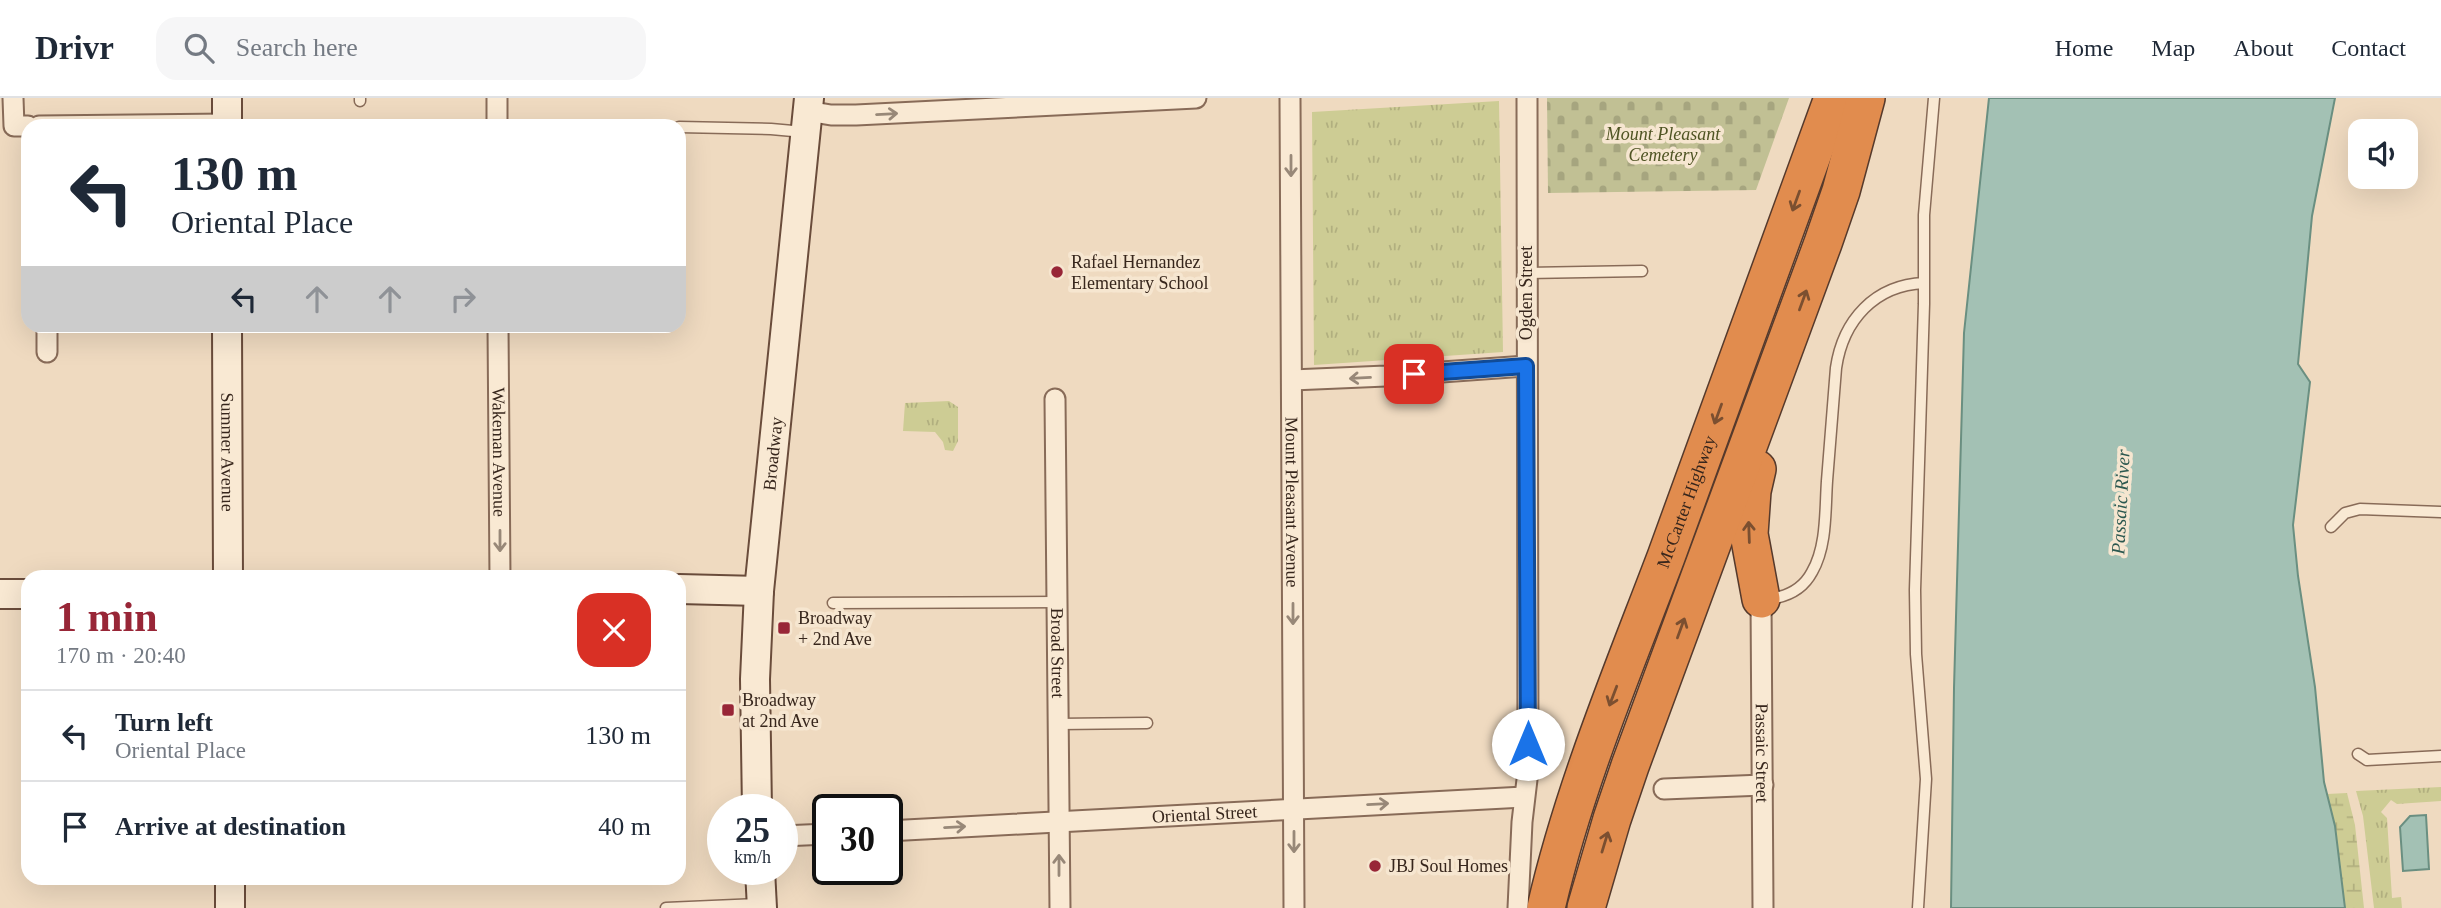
<!DOCTYPE html>
<meta charset="utf-8">
<style>
body{margin:0;font-family:"Times New Roman",serif;background:#f6f6f7;color:#1f2937;height:100vh;display:flex;flex-direction:column;font-size:26px;white-space:nowrap}
*{box-sizing:border-box;margin:0}
p{font-size:23px;color:#747a83}
.icon{flex:none;width:38px;height:38px;fill:none;stroke:currentColor;stroke-width:2;stroke-linecap:round;stroke-linejoin:round}
.map{position:relative;flex:1;overflow:hidden}
.drawer{position:absolute;left:21px;top:472px;width:665px;height:315px;display:flex;flex-direction:column;background:#fff;border-radius:21px;box-shadow:0 7px 28px #0002}
.drawer>*{flex:none}
.hud{position:absolute;left:21px;top:21px;width:665px;height:214px;border-radius:21px;box-shadow:0 7px 28px #0002;background:#fff;color:#1f2937;overflow:hidden}
.fabs{position:absolute;left:2348px;top:21px;display:grid;gap:14px}
.fabs a{display:grid;place-items:center;width:70px;height:70px;border-radius:14px;background:#fff;box-shadow:0 7px 28px #0002;font-size:35px}
.speed{position:absolute;left:707px;top:696px;display:flex;gap:14px;font-size:35px;font-weight:700;text-align:center}
.speed>*{display:grid;place-content:center;width:91px;height:91px;border-radius:50%;background:#fff;box-shadow:0 7px 28px #0002;line-height:1}
.speed small{font-size:18px;font-weight:400}
.speed .limit{border:4px solid #111;border-radius:10px;background:#fff;color:#111}
.pin{position:absolute;display:grid;place-items:center;width:60px;height:60px;color:#fff;margin:-30px;border-radius:14px;box-shadow:0 4px 10px #0006}
.me{position:absolute;width:77px;margin:-38px;rotate:0deg;stroke-linejoin:round;filter:drop-shadow(0 0 5px #0008)}
.turn{display:flex;align-items:center;gap:24px;height:147px;padding:0 35px;font-size:32px}
.turn .icon{width:91px;height:91px;stroke-width:2.5}
.turn b{display:block;font-size:49px;line-height:60px}
.lanes{display:flex;align-items:center;height:66px;padding:0 35px;background:#0003;justify-content:center;gap:35px;direction:ltr}
.lanes .off{opacity:.35}
.round{display:grid;place-items:center;flex:none;width:74px;height:74px;border-radius:21px;background:#f6f6f7}
.overview{display:flex;align-items:center;justify-content:space-between;height:119px;padding:0 35px}
h1{font-size:42px;font-weight:800;line-height:52px;color:#982637}
ul{padding:0;list-style:none}
li{display:flex;align-items:center;gap:21px;height:91px;padding:0 35px;border-top:2px solid #e0e1e3}
li div{flex:1}
li b{display:block;font-size:26px}
li em{font-style:normal}
header{display:flex;align-items:center;gap:42px;box-sizing:border-box;height:98px;padding:0 35px;background:#fff;border-bottom:2px solid #e0e1e3}
header strong{font-size:33px}
nav{display:flex;gap:38px;margin-inline-start:auto;font-size:24px}
.search{width:490px;height:63px;background:#f6f6f7;display:flex;align-items:center;gap:18px;box-sizing:border-box;padding:0 24px;border-radius:21px;color:#747a83;font-size:26px}
.map>svg:first-child{display:block}
.grass{fill:url(#grass-tufts)}
.wetland{fill:url(#wetland-marsh)}
.cemetery{fill:url(#cemetery-stones)}
.water{fill:#a3c1b4;stroke:#6a8f81;stroke-width:2}
.lines{fill:none;stroke-linecap:round;stroke-linejoin:round}
.lane-casing{stroke:#886b58;stroke-width:13}
.street-casing{stroke:#886b58;stroke-width:23}
.secondary-casing{stroke:#6a4c3b;stroke-width:32}
.highway-casing{stroke:#563a2c;stroke-width:40}
.lane{stroke:#f9e9d3;stroke-width:10}
.street{stroke:#f9e9d3;stroke-width:19}
.secondary{stroke:#f9e9d3;stroke-width:28}
.highway{stroke:#e18c4e;stroke-width:37}
.oneway{stroke:#988878}
.oneway2{stroke:#7b4f30}
.route-casing{stroke:#114b97;stroke-width:18}
.route{stroke:#1a73e8;stroke-width:12}
.poi-dot{fill:#982637;stroke:#f6e6d0;stroke-width:2.5}
.labels{text-anchor:middle;stroke-width:7;stroke-linejoin:round;paint-order:stroke}
.park-label{font-size:18px;font-style:italic;fill:#4f5423;stroke:#f6e6d0}
.poi-label{font-size:18px;fill:#37261c;stroke:#f6e6d0;text-anchor:start}
.street-label{font-size:18px;fill:#37261c;stroke:#f6e6d0}
.water-label{font-size:19px;font-style:italic;fill:#2b584f;stroke:#f6e6d0}
</style>
<header>
<strong>Drivr</strong>
<div class="search"><svg class="icon" aria-label="search" viewBox="0 0 24 24"><circle cx="10" cy="10" r="6"/><path d="M15 15l6 6"/></svg>Search here</div>
<nav><a>Home</a><a>Map</a><a>About</a><a>Contact</a></nav>
</header>
<div class="map">
<svg width="2441" height="810" viewBox="0 0 2441 810">
<defs>
<pattern id="grass-tufts" width="24" height="20" patternUnits="userSpaceOnUse" patternTransform="scale(1.75)"><rect width="24" height="20" fill="#cdcc94"/><path d="M3 7l-1-3M5 7V3M7 7l1-3M15 17l-1-3M17 17v-4M19 17l1-3" fill="none" stroke="#b1af7f"/></pattern>
<pattern id="wetland-marsh" width="20" height="14" patternUnits="userSpaceOnUse" patternTransform="scale(1.75)"><rect width="20" height="14" fill="#cdcc94"/><path d="M1 5h8M5 5V1M11 12h8M15 12V8" fill="none" stroke="#b1af7f"/></pattern>
<pattern id="cemetery-stones" width="16" height="16" patternUnits="userSpaceOnUse" patternTransform="scale(1.75)"><rect width="16" height="16" fill="#c1c094"/><path d="M2 7V4a2 2 0 0 1 4 0v3zM10 15v-3a2 2 0 0 1 4 0v3z" fill="#a6a57f"/></pattern>
</defs>
<rect width="100%" height="100%" fill="#efdac0"/>
<path class="grass" d="M1499,3L1503,254L1314,267L1312,14Z
M949,303L958,309V343L953,353L945,352L943,344L935,334L903,333L905,305Z
M2441,689V703L2397,706L2391,702L2381,714L2387,720L2392,800L2401,799L2402,810H2374L2363,718L2356,693Z"/>
<path class="wetland" d="M2347,695L2355,727L2364,810H2345L2335,728L2327,696Z"/>
<path class="cemetery" d="M1547,0H1789L1756,92L1548,95Z"/>
<path class="water" d="M1989,0H2335L2312,118L2298,266L2310,284L2293,427L2298,478L2315,589L2324,684L2335,728L2345,810H1951L1954,590L1964,235Z
M2426,717L2429,771L2403,773L2400,729L2410,718Z"/>
<g class="lines">
<defs>
<path id="lane" d="M360,3V0
M679,29L771,31L804,34
M1527,175L1642,173
M2331,429L2345,415L2360,411L2441,414
M1768,501C1787,499 1803,491 1812,474C1827,448 1825,413 1827,383C1830,345 1833,308 1836,270C1843,222 1875,187 1924,185
M833,505L1057,504
M1058,626L1147,625
M2358,656L2367,662L2441,658
M666,810L758,806
M1918,810L1926,681L1916,556L1915,492L1924,206V117L1934,0"/>
<g id="street">
<path d="M13,0L14,28H28"/>
<path d="M497,0V28"/>
<path id="s1" d="M1290,0L1294,810"/>
<path d="M807,13L831,17H856L1196,0"/>
<path d="M39,28L227,26"/>
<path d="M47,228V254"/>
<path id="s2" d="M498,228L500,480"/>
<path d="M1292,282L1386,278L1526,268"/>
<path id="s3" d="M1055,301L1060,810"/>
<path id="s4" d="M1761,501L1763,810"/>
<path d="M1664,691L1763,687"/>
<path id="s5" d="M887,733L1524,699"/>
<path d="M782,738L828,736"/>
<path d="M1518,810L1522,724L1528,673L1527,0"/>
</g>
<g id="secondary">
<path d="M227,0V28"/>
<path id="s6" d="M227,228L228,480"/>
<path d="M679,491L759,493"/>
<path d="M0,496H28"/>
<path id="s7" d="M757,712L755,581L759,493L809,0"/>
<path d="M760,772L762,810"/>
<path d="M230,780V810"/>
</g>
<g id="highway">
<path d="M1757,371L1752,393L1749,436L1761,501"/>
<path id="s8" d="M1546,810C1574,689 1622,575 1666,459C1723,306 1778,153 1833,0"/>
<path d="M1586,810L1612,721L1630,668L1823,145L1841,93L1866,0"/>
</g>
</defs>
<use href="#lane" class="lane-casing"/>
<use href="#street" class="street-casing"/>
<use href="#secondary" class="secondary-casing"/>
<use href="#highway" class="highway-casing"/>
<use href="#lane" class="lane"/>
<use href="#street" class="street"/>
<use href="#secondary" class="secondary"/>
<use href="#highway" class="highway"/>
</g>
<defs><path id="oneway-shaft" d="M-6 0H5M1.5-3L5.5 0L1.5 3" fill="none" stroke-width="1.6" stroke-linecap="round" stroke-linejoin="round" transform="scale(1.75)"/></defs>
<g class="oneway">
<use href="#oneway-shaft" transform="translate(887 16) rotate(-3)"/>
<use href="#oneway-shaft" transform="translate(1291 68) rotate(90)"/>
<use href="#oneway-shaft" transform="translate(1360 280) rotate(177)"/>
<use href="#oneway-shaft" transform="translate(500 443) rotate(90)"/>
<use href="#oneway-shaft" transform="translate(1293 516) rotate(90)"/>
<use href="#oneway-shaft" transform="translate(1378 706) rotate(-3)"/>
<use href="#oneway-shaft" transform="translate(955 729) rotate(-3)"/>
<use href="#oneway-shaft" transform="translate(1294 744) rotate(90)"/>
<use href="#oneway-shaft" transform="translate(1059 767) rotate(-90)"/>
</g>
<g class="oneway2">
<use href="#oneway-shaft" transform="translate(1796 103) rotate(110)"/>
<use href="#oneway-shaft" transform="translate(1803 202) rotate(-70)"/>
<use href="#oneway-shaft" transform="translate(1718 316) rotate(110)"/>
<use href="#oneway-shaft" transform="translate(1749 434) rotate(-92)"/>
<use href="#oneway-shaft" transform="translate(1681 530) rotate(-70)"/>
<use href="#oneway-shaft" transform="translate(1613 598) rotate(111)"/>
<use href="#oneway-shaft" transform="translate(1605 744) rotate(-73)"/>
</g>
<g class="lines">
<defs>
<path id="route" d="M1414,276L1526,268L1528,646"/>
</defs>
<use href="#route" class="route-casing"/>
<use href="#route" class="route"/>
</g>
<g class="poi-dot">
<circle cx="1057" cy="174" r="7"/>
<rect x="777" y="523" width="14" height="14" rx="3.5"/>
<rect x="721" y="605" width="14" height="14" rx="3.5"/>
<circle cx="1375" cy="768" r="7"/>
</g>
<g class="labels">
<g class="park-label">
<text x="1663" y="42">Mount Pleasant<tspan x="1663" dy="21">Cemetery</tspan></text>
</g>
<g class="poi-label">
<text x="1071" y="170">Rafael Hernandez<tspan x="1071" dy="21">Elementary School</tspan></text>
<text x="798" y="526">Broadway<tspan x="798" dy="21">+ 2nd Ave</tspan></text>
<text x="742" y="608">Broadway<tspan x="742" dy="21">at 2nd Ave</tspan></text>
<text x="1389" y="774">JBJ Soul Homes</text>
</g>
<g class="street-label">
<text transform="translate(1526 195) rotate(-90)" y="6">Ogden Street</text>
<text dy="6" stroke="none"><textPath href="#s6" startOffset="126">Summer Avenue</textPath></text>
<text dy="6" stroke="none"><textPath href="#s2" startOffset="126">Wakeman Avenue</textPath></text>
<text dy="6" stroke="none"><textPath href="#s7" startOffset="357">Broadway</textPath></text>
<text dy="6" stroke="none"><textPath href="#s8" startOffset="430">McCarter Highway</textPath></text>
<text dy="6" stroke="none"><textPath href="#s1" startOffset="404">Mount Pleasant Avenue</textPath></text>
<text dy="6" stroke="none"><textPath href="#s3" startOffset="254">Broad Street</textPath></text>
<text dy="6" stroke="none"><textPath href="#s4" startOffset="154">Passaic Street</textPath></text>
<text dy="6" stroke="none"><textPath href="#s5" startOffset="318">Oriental Street</textPath></text>
</g>
<g class="water-label">
<text transform="translate(2120 404) rotate(-87)" y="7">Passaic River</text>
</g>
</g>
</svg>
<div class="fabs">
<a><svg class="icon" aria-label="sound" viewBox="0 0 24 24"><path d="M4 9h4l5-4v14l-5-4H4zM17 9q2 3 0 6"/></svg></a>
</div>
<div class="speed"><div>25<small>km/h</small></div><div class="limit">30</div></div>
<div class="pin" style="left:1414px;top:276px;background:#d93025"><svg class="icon" aria-label="arrive" viewBox="0 0 24 24"><path d="M6 21V4h12l-3 4 3 4H6"/></svg></div>
<svg class="me" style="left:1528px;top:646px" viewBox="-20 -20 40 40"><circle r="19" fill="#fff"/><path d="M0-13L10 11 0 6-10 11z" fill="#1a73e8"/></svg>
<div class="hud">
<div class="turn"><svg class="icon" aria-label="left" viewBox="0 0 24 24"><path d="M17 20v-9H6M10 6l-5 5 5 5"/></svg><div><b>130 m</b>Oriental Place</div></div>
<div class="lanes"><svg class="icon" aria-label="left" viewBox="0 0 24 24"><path d="M17 20v-9H6M10 6l-5 5 5 5"/></svg><svg class="icon off" aria-label="ahead" viewBox="0 0 24 24"><path d="M12 20V5M6 11l6-6 6 6"/></svg><svg class="icon off" aria-label="ahead" viewBox="0 0 24 24"><path d="M12 20V5M6 11l6-6 6 6"/></svg><svg class="icon off" aria-label="right" viewBox="0 0 24 24"><path d="M7 20v-9h11M14 6l5 5-5 5"/></svg></div>
</div>
<section class="drawer">
<div class="overview"><div><h1>1 min</h1><p>170 m · 20:40</p></div><a class="round" style="background:#d93025;color:#fff"><svg class="icon" aria-label="close" viewBox="0 0 24 24"><path d="M6 6l12 12M18 6L6 18"/></svg></a></div>
<ul>
<li><svg class="icon" aria-label="left" viewBox="0 0 24 24"><path d="M17 20v-9H6M10 6l-5 5 5 5"/></svg><div><b>Turn left</b><p>Oriental Place</p></div><em>130 m</em></li>
<li><svg class="icon" aria-label="arrive" viewBox="0 0 24 24"><path d="M6 21V4h12l-3 4 3 4H6"/></svg><div><b>Arrive at destination</b></div><em>40 m</em></li>
</ul>
</section>
</div>
